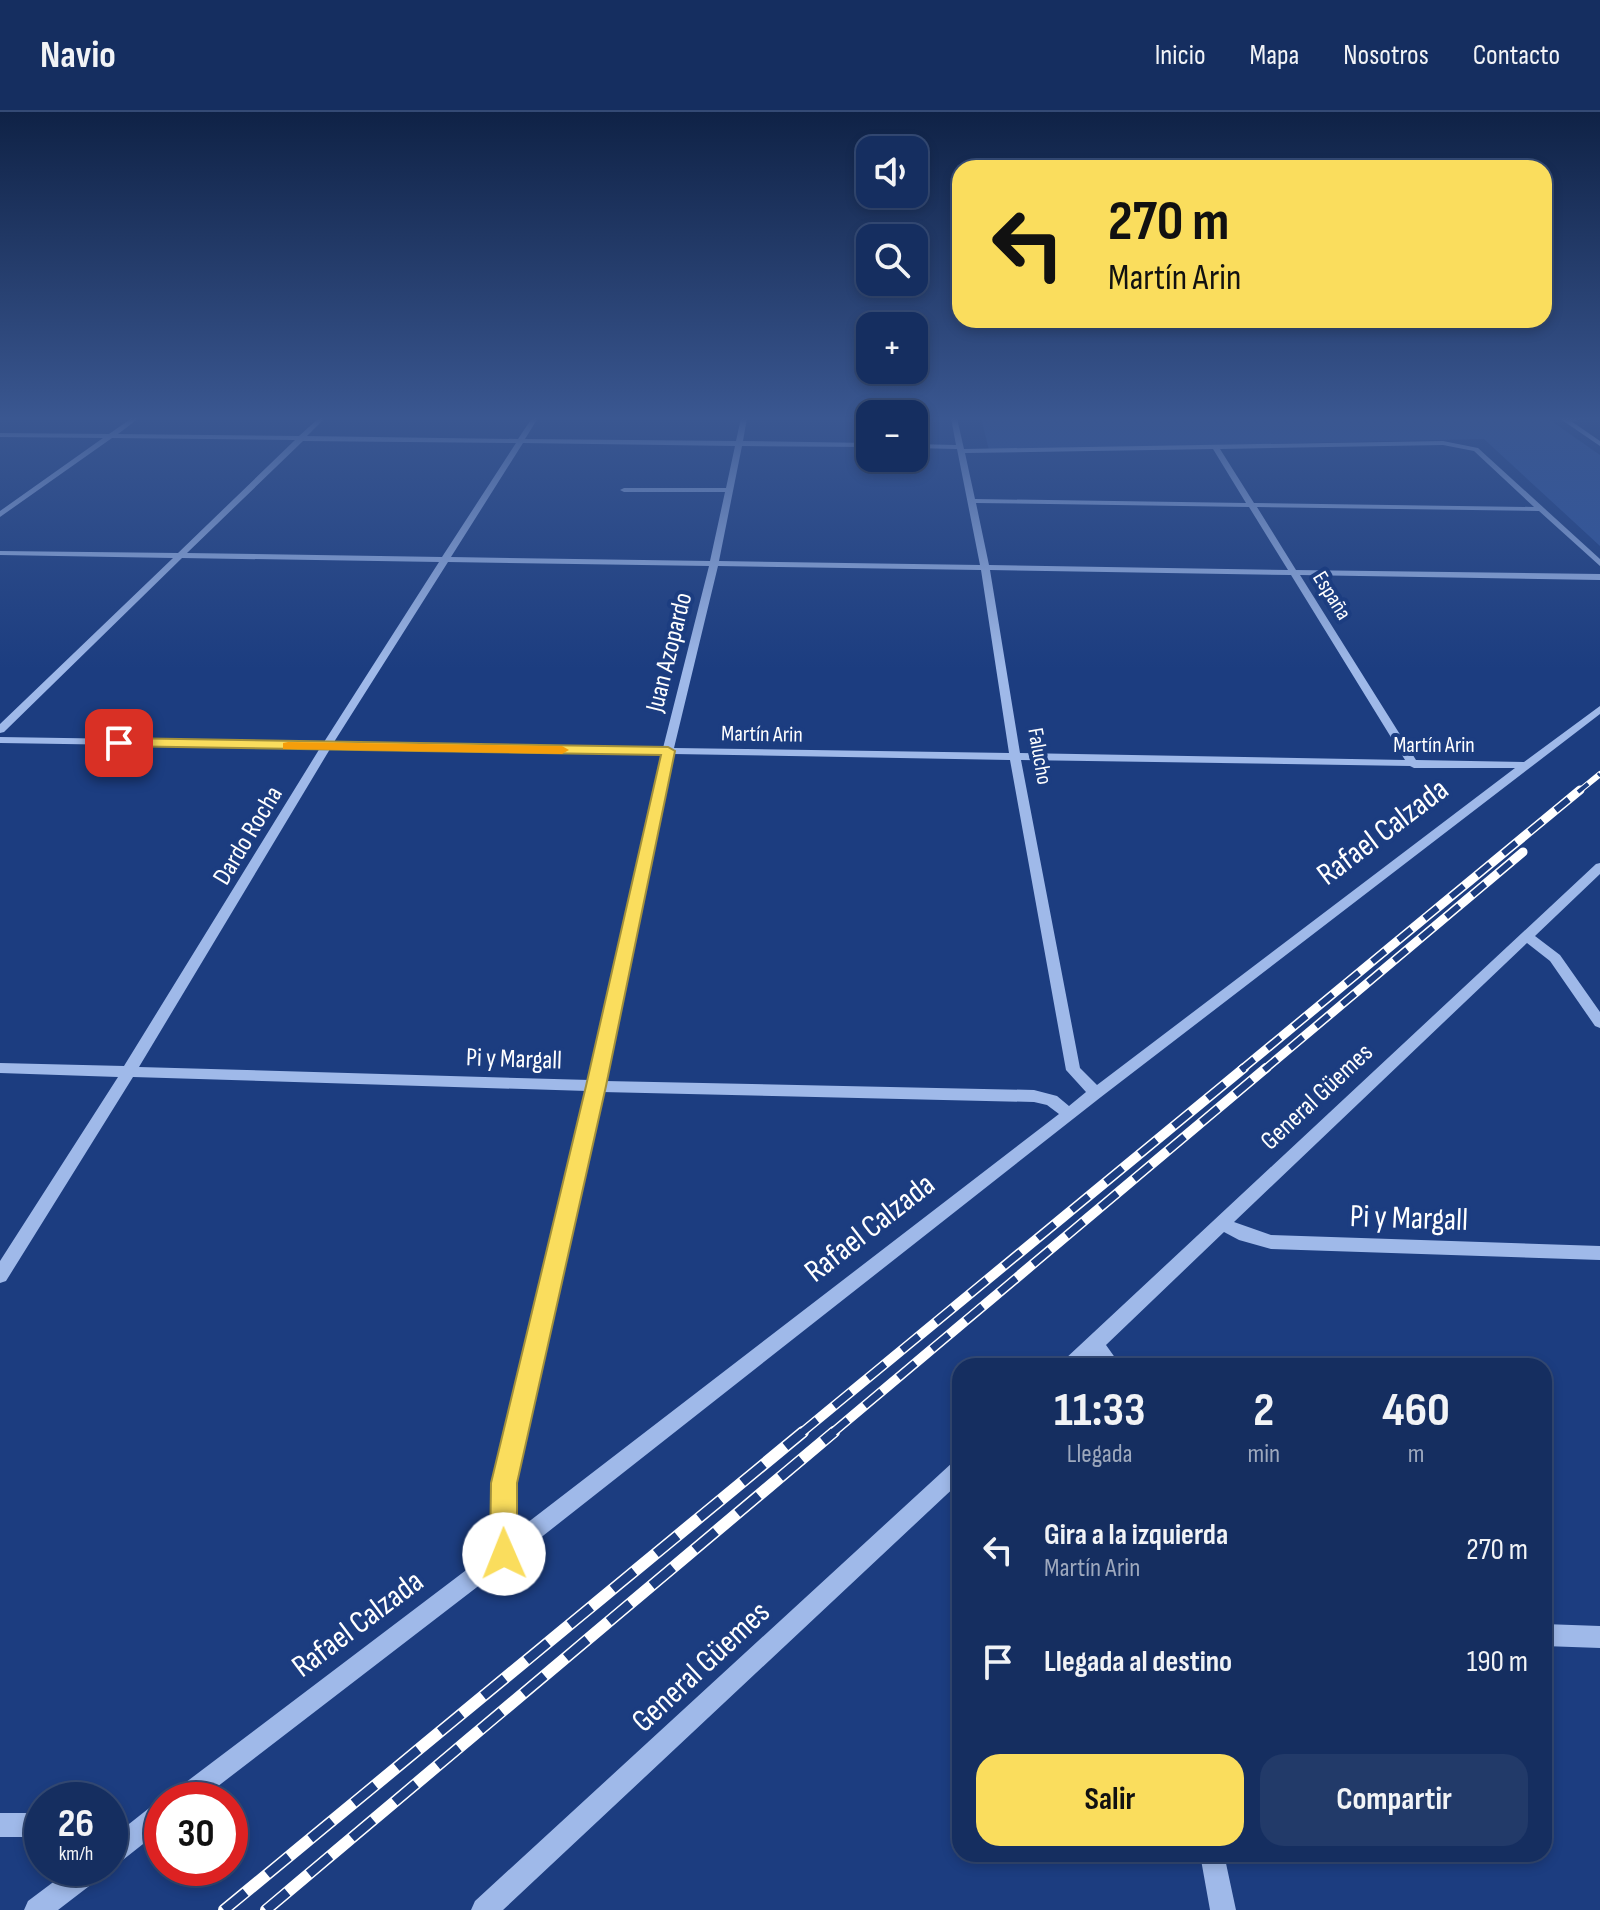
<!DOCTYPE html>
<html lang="es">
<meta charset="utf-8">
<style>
body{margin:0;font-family:"Sofia Sans Condensed",sans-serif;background:#223a69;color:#f1f3f6;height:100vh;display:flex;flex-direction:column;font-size:30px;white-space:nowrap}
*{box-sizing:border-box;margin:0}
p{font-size:26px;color:#9da8bd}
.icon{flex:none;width:44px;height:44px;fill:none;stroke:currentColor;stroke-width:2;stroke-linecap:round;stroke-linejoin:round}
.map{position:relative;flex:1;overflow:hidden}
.side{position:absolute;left:952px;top:1246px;width:600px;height:504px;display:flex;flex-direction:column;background:#152e60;border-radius:24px;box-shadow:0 4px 12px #0003,0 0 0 2px #344a75}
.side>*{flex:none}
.hud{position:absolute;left:952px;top:48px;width:600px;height:168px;border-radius:24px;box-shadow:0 4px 12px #0003,0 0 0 2px #344a75;background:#fadd5d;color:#111;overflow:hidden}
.fabs{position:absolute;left:856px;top:24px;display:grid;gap:16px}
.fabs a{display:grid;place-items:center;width:72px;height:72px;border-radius:16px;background:#152e60;box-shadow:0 4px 12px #0003,0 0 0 2px #344a75;font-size:40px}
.speed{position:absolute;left:24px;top:1670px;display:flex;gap:16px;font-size:40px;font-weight:700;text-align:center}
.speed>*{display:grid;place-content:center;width:104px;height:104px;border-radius:50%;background:#152e60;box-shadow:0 4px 12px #0003,0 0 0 2px #344a75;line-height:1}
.speed small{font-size:20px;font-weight:400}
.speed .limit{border:12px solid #d22;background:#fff;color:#111}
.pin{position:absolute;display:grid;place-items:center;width:68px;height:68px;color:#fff;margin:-34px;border-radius:16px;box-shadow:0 4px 12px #0006}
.me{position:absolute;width:88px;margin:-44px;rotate:359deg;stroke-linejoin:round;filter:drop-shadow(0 0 6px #0008)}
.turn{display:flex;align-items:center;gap:28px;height:168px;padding:0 24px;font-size:36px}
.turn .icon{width:104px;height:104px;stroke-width:2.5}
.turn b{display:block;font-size:56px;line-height:68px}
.eta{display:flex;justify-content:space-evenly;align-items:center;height:136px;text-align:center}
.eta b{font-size:48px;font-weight:700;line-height:56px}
.action{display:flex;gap:16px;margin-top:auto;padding:16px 24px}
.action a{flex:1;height:92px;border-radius:24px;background:#fadd5d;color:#111;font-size:32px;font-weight:700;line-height:92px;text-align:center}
.action a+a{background:#223a69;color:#f1f3f6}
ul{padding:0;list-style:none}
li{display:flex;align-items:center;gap:24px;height:112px;padding:0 24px}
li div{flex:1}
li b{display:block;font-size:30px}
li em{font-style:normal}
header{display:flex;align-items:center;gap:48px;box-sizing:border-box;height:112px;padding:0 40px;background:#152e60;border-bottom:2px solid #344a75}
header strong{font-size:38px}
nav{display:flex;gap:44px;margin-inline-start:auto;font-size:28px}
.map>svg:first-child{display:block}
.green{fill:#2f559e}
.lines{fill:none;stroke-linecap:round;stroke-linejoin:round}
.minor{fill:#9fb9e9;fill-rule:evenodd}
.rail-far3-casing{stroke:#fff;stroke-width:6}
.rail-far2-casing{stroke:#fff;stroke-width:9}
.rail-far1-casing{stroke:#fff;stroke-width:10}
.rail-casing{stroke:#fff;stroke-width:12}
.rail-far3{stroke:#1c3d80;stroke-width:4;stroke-dasharray:13;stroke-linecap:butt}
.rail-far2{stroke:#1c3d80;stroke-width:6;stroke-dasharray:17;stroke-linecap:butt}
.rail-far1{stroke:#1c3d80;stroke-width:7;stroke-dasharray:22;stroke-linecap:butt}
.rail{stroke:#1c3d80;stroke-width:9;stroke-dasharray:28;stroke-linecap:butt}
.route{fill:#fadd5d;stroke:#a2903c;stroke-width:2}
.slow{fill:#f59e0b}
.labels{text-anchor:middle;stroke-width:8;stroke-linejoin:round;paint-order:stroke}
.far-street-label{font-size:22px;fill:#fff;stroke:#1c3d80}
.street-label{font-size:26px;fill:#fff;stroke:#1c3d80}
.near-street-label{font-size:32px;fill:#fff;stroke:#1c3d80}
</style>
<header>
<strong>Navio</strong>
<nav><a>Inicio</a><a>Mapa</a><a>Nosotros</a><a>Contacto</a></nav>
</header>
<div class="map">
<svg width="1600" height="1798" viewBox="0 0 1600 1798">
<rect width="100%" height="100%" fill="#1c3d80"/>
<path class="green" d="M981,306H1547L1600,343V434L1484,327L989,338Z"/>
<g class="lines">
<path class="minor" d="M132,306H139L118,322L299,324L319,306H325L307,324L518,327L532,306H538L525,327L736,329L741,306H747L743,329L870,331V335L742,334L719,449L980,453L957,337L914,336V332L956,333L951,306H957L964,337L1443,329L1478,336L1600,447V454L1539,399L1257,395L1296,458L1600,462V468L1300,463L1416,648L1524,650L1600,594V602L1101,985L511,1449L200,1688H169L173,1680L494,1437V1371L587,979L133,965L6,1169L0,1171V1149L118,965L0,961V951L124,954L320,636L0,631V625L324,630L439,450L182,446L4,620L0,621V612L173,446L0,443V439L178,441L295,328L112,326L0,405V399L103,326L0,325V321L109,322ZM303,329L516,331L442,445L187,441ZM523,331L735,334L726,376H624L620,378L624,380H725L710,449L451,445ZM1443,333L1474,339L1534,395L1254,391L1220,337ZM1213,337L1246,391L975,387L965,341ZM976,391L1249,395L1288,458L989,453ZM448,450L709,454L663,636L334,630ZM718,454L981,458L1009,641L674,636ZM990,458L1291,463L1405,648L1020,641ZM330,637L662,642L590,968L139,955ZM673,642L1010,648L1066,958L1086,980L1069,994L1057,984L1034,978L605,969ZM1021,648L1410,654L1414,656H1515L1097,973L1080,956ZM602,980L1034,990L1047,993L1059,1002L514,1421V1371Z
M1559,306H1593L1571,309L1600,329V334Z
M1600,751V762L1535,824L1560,843L1600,900V916L1595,914L1550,849L1527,831L1234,1110L1271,1123L1600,1134V1148L1271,1137L1239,1128L1224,1120L1106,1233L1121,1254H1101L1093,1245L1084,1254H1062L1064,1248L1596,752Z
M960,1347V1370L503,1798H471L475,1789L953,1350Z
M1544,1512L1600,1514V1536L1544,1534Z
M162,1690V1717L119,1751L110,1754V1727L153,1693Z
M0,1701H42V1725H0Z
M1200,1742H1224L1236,1798H1210Z
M72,1756H104L101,1765L58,1798H24L28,1789Z"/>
<defs>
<path id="rail-far3" d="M1578,680L1600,662"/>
<path id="rail-far2" d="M1241,958L1580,678
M1264,958L1523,740"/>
<path id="rail-far1" d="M800,1322L1244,956
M831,1322L1266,956"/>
<path id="rail" d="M224,1798L803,1320
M266,1798L834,1320"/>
</defs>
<use href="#rail-far3" class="rail-far3-casing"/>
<use href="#rail-far2" class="rail-far2-casing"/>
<use href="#rail-far1" class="rail-far1-casing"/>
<use href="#rail" class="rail-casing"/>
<use href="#rail-far3" class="rail-far3"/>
<use href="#rail-far2" class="rail-far2"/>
<use href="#rail-far1" class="rail-far1"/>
<use href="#rail" class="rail"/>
</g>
<linearGradient id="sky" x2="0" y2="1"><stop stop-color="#0f2246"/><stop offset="0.55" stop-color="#3a5791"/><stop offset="1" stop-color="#3a5791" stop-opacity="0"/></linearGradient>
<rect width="1600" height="557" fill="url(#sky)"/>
<path class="route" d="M119,626L668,635L675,639L606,974L517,1371V1442L513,1452L504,1456L494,1452L490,1442L491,1371L586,974L661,643L114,634L112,631Z"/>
<path class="slow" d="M288,630L562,634L569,638L562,642L283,637V631Z"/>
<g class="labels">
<g class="far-street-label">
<text transform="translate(1333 483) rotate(58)" y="8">España</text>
<text transform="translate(762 621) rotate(1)" y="8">Martín Arin</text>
<text x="1434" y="640">Martín Arin</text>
<text transform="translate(1041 644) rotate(80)" y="8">Falucho</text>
</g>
<g class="street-label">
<text transform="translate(668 540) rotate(-76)" y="9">Juan Azopardo</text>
<text transform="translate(247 723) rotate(-59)" y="9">Dardo Rocha</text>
<text transform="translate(514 946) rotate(2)" y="9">Pi y Margall</text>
<text transform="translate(1316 984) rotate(-43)" y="9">General Güemes</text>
</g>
<g class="near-street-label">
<text transform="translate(1382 719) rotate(-37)" y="11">Rafael Calzada</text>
<text transform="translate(1409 1105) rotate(2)" y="11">Pi y Margall</text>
<text transform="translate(869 1115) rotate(-38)" y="11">Rafael Calzada</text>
<text transform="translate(357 1511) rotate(-37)" y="11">Rafael Calzada</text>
<text transform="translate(700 1554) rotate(-43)" y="11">General Güemes</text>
</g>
</g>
</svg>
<div class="fabs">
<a><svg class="icon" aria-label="sound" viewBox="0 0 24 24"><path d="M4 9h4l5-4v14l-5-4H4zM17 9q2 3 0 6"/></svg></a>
<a><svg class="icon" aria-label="search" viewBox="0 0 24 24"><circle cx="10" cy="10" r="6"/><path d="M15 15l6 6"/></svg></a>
<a>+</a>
<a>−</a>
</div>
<div class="speed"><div>26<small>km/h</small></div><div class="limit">30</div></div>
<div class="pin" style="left:119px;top:631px;background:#d93025"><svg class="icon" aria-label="arrive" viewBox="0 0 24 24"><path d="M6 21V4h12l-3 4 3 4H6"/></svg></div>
<svg class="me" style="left:504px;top:1442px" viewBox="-20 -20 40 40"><circle r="19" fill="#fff"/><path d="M0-13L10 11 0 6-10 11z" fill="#fadd5d"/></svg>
<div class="hud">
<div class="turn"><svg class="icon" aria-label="left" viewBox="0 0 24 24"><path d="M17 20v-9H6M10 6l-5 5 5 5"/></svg><div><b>270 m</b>Martín Arin</div></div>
</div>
<section class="side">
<div class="eta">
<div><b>11:33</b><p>Llegada</p></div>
<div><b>2</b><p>min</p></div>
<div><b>460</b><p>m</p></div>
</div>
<ul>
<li><svg class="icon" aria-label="left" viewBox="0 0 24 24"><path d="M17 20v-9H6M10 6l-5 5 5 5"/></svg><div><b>Gira a la izquierda</b><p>Martín Arin</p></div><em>270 m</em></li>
<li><svg class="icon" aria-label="arrive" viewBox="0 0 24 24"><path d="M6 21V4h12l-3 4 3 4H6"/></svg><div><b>Llegada al destino</b></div><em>190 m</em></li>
</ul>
<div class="action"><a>Salir</a><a>Compartir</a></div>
</section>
</div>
